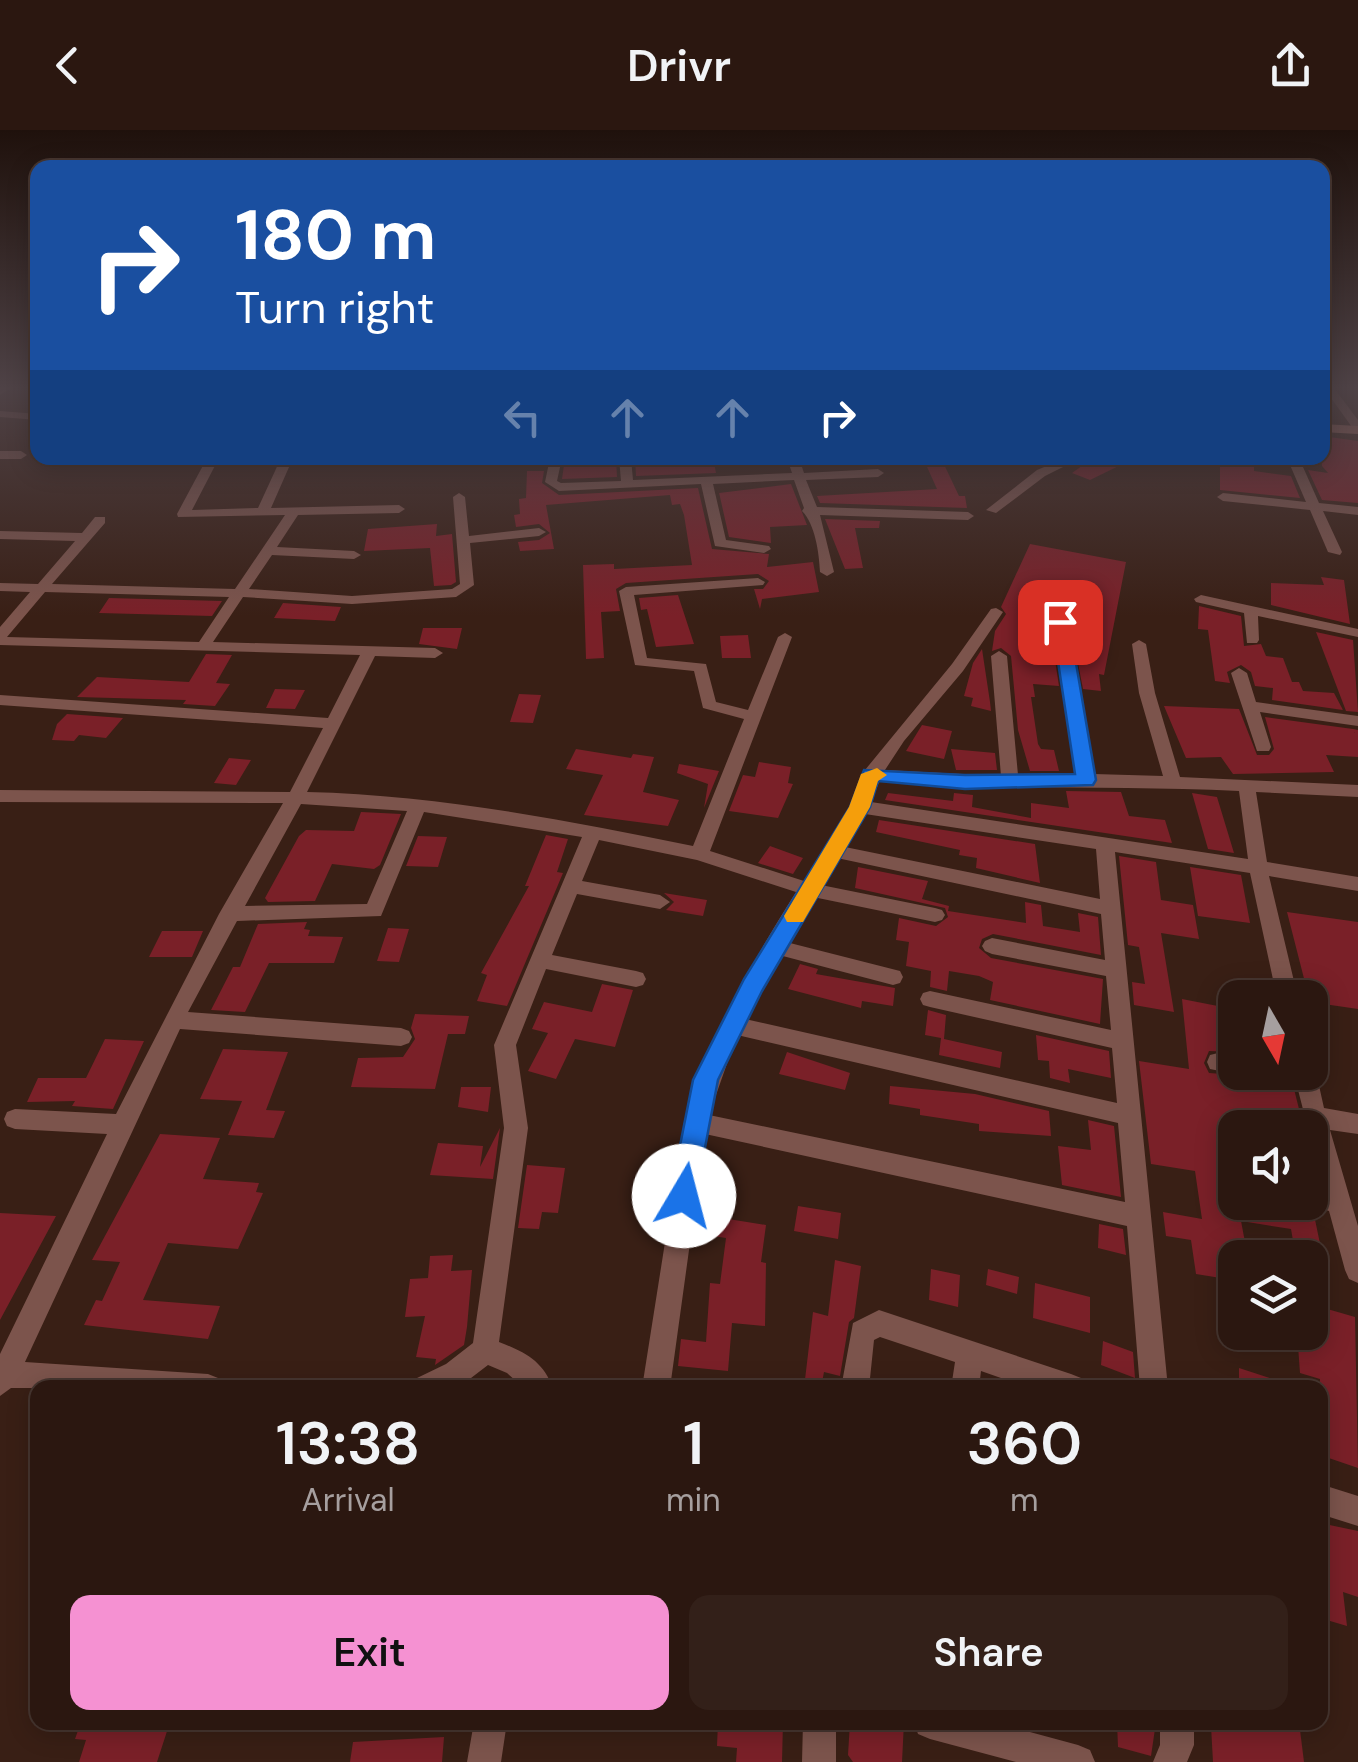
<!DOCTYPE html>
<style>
body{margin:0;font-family:"DM Sans",sans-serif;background:#332019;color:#f1f3f6;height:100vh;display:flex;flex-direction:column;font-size:38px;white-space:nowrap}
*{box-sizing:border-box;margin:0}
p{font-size:32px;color:#a69f9f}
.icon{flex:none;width:55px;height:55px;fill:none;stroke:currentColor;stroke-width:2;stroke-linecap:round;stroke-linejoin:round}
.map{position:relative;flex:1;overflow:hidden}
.panel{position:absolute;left:30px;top:1250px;width:1298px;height:350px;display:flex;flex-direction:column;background:#2b1710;border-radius:20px;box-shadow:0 5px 25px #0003,0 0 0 2px #473630}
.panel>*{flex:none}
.hud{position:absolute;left:30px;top:30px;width:1300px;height:305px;border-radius:20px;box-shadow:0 5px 25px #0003,0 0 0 2px #473630;background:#1a4fa0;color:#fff;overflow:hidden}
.needle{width:65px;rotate:171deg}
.buttons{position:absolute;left:1218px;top:850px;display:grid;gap:20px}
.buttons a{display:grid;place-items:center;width:110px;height:110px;border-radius:20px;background:#2b1710;box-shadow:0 5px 25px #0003,0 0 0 2px #473630;font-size:50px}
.pin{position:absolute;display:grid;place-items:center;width:85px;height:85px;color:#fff;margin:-42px;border-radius:20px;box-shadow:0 5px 15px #0006}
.me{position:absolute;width:110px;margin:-55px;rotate:8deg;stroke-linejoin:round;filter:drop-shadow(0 0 8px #0008)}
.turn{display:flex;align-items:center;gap:35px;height:210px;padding:0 40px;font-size:45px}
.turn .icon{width:130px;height:130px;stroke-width:2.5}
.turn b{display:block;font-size:70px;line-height:85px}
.lanes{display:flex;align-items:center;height:95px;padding:0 40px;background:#0003;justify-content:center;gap:50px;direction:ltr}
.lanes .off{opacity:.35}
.eta{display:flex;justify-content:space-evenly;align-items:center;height:170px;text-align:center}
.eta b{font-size:60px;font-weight:600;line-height:70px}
.cta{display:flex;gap:20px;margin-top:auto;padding:20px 40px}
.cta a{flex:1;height:115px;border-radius:20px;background:#f591d2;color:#111;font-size:40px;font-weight:600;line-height:115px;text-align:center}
.cta a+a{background:#332019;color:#f1f3f6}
header{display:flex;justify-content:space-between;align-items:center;height:130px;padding:0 40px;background:#2b1710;font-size:45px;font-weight:600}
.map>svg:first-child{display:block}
.building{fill:#7a2028}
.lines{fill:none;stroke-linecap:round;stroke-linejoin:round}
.street{fill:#7c544c;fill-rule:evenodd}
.secondary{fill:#ac6c60;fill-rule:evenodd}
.route{fill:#1a73e8;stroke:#114b97;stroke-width:2.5}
.slow{fill:#f59e0b}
</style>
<header><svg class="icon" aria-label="back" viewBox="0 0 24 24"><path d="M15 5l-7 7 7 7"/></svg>Drivr<svg class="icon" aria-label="share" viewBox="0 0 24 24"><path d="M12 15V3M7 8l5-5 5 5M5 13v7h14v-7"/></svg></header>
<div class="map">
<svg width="1358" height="1632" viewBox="0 0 1358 1632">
<rect width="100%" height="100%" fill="#391f15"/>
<path class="building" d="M1322,306L1358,311V373L1322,370L1308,340L1328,343L1322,336Z
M565,328H616L617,347L562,349Z
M635,328H713L716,343L636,346Z
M923,328H941L959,366H965L967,378L820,373L817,366L937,359Z
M1093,328H1135L1090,350L1072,343Z
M1220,328H1254V341L1291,346L1300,368L1220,360Z
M527,341H544L542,353L559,365L698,358L712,419L769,424L767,437L813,432L819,462L762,469L760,479L754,459H763L769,451L758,444L626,453L616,459L620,481L601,482L604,528L586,529L583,435L614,434V439L692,435L684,385L680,374L672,375L670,365L546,375L554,419L520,421L518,412L539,410L550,403L539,394L516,397L514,385L520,384L519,369L526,368Z
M791,354L807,395L770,397L771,413L729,407L718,358L719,363Z
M825,389L880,391L879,398H855L863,438L845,439Z
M437,394L436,406L452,404L456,452L451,455L434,456L430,418L364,421L368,399Z
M1030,414L1126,432L1104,545L1099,544L1101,561L1083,559L1070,492L1073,475L1036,468L1022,506L1052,511L1059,556L1033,554L1035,567H1031L1038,614L1041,619L1054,620L1059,641H1030L1018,600L1011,526L1001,518L992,521L995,501L1006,484L1001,477Z
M1321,447L1344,450L1350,494L1271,475V453L1324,455Z
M678,465L694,514L656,517L647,479L641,480L639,468Z
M109,468L222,471L212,486L99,483Z
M283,473L341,477L335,491L274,488Z
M1199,476L1241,486L1244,516L1261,514L1266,526L1283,528L1292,552H1299L1303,561L1334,563L1343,580L1272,570L1273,558L1255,556L1251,542L1241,535L1227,542L1230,553L1215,551L1208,500L1198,499Z
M423,498H462L457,519L419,514Z
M1316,502L1353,510L1358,582L1346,581Z
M748,505L751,528H722L720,506Z
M982,519L990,572L991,581L971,576L973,568L964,566L973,533Z
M206,524L232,525L216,553L230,554L215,576L183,574L186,570L77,567L97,547L189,552Z
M275,559L305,560L295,579L266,578Z
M519,564L541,565L533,593L510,592Z
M1164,576L1239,579L1257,625H1269L1274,619L1265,587L1353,599L1355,603L1353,599L1358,600V627L1326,625L1334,642L1233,644L1221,627L1186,628Z
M67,584L123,588L106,608L79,605L74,611L52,610L57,594Z
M922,595L952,601L944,629L906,621Z
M576,619L631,628L633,624L654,627L643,662L679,670L668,696L584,685L603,645L566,639Z
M951,619L995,623L997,640H956Z
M229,628L251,630L236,655L214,653Z
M759,632L791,637L788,653L793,654L778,688L729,681L743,645L755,647Z
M679,634L719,641L704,678L708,654L677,643Z
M1066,661L1121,662L1129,686L1165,690L1172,713L885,670L888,663L953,671L954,663L973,665L972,677L1031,688V673L1069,678Z
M1192,663L1217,667L1234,723L1208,719Z
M361,682L401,684L380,735L374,739L332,734L315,771L268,772L265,768L299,706L306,700L354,701Z
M879,690L1035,714L1040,753L976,738L977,728L959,725L960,720L876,702Z
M546,705L568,709L557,742L563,743L507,876L477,871L487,845L481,843L529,756H525Z
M418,706L447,707L438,737L406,736Z
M770,716L803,728L793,744L758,733Z
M1119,726L1156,732L1161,770L1193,775L1199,809L1161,803L1174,882L1134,875L1132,852L1145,854L1139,817L1128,815Z
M858,737L928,751L922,769L949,776L948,781L1026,793L1025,772L1041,775L1043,796L1080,802L1078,783L1098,787L1101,825L993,804L982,809L979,818L991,828L1103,849L1100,894L990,870L993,852L979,846L949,841L947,861L930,857L931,841L906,836L909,812L896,810L899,788L936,796L948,787L945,778L855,758Z
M1190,737L1241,745L1250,793L1198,786Z
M664,763L707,770L703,786L666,780L674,772Z
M1287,782L1358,792V879L1310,872Z
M307,792L304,799L310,800L308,806L343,807L334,833H269L245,882L211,880L233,837H240L258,794Z
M388,798L409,799L399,832L377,831Z
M162,801H203L192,827H149Z
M800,834L818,839L816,844L895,858L893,876L862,871L861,878L788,859Z
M602,854L633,860L615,917L575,909L556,949L528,941L548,903L532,899L544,872L592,882Z
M1182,869L1228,878L1235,922L1209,921L1204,933L1209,943L1264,947L1268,953L1294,959L1301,987L1290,985L1293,998L1223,996L1235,1072L1313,1080L1323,1128H1296L1291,1099L1241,1091L1248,1128H1229L1233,1150L1196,1144L1191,1110L1166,1106L1163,1082L1202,1089L1195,1041L1151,1034L1139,931L1189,939Z
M928,880L946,885L944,909L1002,922L1000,938L939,925L941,908L925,905Z
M415,884L469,886L465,904H448L435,959L351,957L358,928L403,927L415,909L411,898Z
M1036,905L1109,921L1111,948L1068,939L1070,953L1050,948L1049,931L1038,930Z
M105,909L144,911L113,979L72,976L75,971L27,972L38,948H86Z
M223,919L288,922L266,980L285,981L274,1008L228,1005L242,971L200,969Z
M787,922L850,943L845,960L779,944Z
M890,956L975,964L1049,981L1051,1006L979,1001V994L920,985V979L889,974Z
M461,957H491L488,982L458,977Z
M1088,990L1114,996L1121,1067L1062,1055L1058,1016L1091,1020Z
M500,998L493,1049L430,1045L438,1013L483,1016L480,1037Z
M160,1004L220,1008L203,1049L259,1053L256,1062L263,1063L238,1119L168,1113L143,1170L220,1176L208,1209L84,1195L96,1170L102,1171L120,1132L92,1130Z
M527,1035L565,1038L558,1083L542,1082L539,1099L518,1098Z
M798,1076L841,1083L838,1109L794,1101Z
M0,1083L56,1086L0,1190Z
M716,1087L766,1095L761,1132L766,1133L765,1196L732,1193L728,1241L678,1236L681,1209L706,1212L710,1153L720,1154L726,1108L713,1106Z
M1099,1094L1123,1099L1126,1125L1098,1118Z
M453,1125L451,1141L472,1140L467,1197L464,1215L435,1235L436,1229L416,1227L425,1186L405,1187L410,1149L428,1148L430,1126Z
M835,1130L861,1136L854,1188L849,1192L840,1246L824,1242L821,1258H804L813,1182L828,1186Z
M931,1139L960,1145L958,1177L929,1170Z
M988,1139L1019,1147L1017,1164L986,1155Z
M1035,1153L1090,1167V1203L1033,1188Z
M1310,1174L1355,1187L1358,1338L1320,1325V1249L1300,1243L1297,1202H1310Z
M1103,1211L1133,1222L1135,1248L1101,1235Z
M1239,1238L1288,1254V1258H1239Z
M1320,1393L1358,1401V1467L1343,1462L1347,1496L1320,1488Z
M81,1592H170L157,1632H79L86,1610L75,1609Z
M718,1592H783L782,1632H736L737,1618L717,1616Z
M850,1592H904L902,1632H853L848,1625Z
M1117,1592H1156L1151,1626L1118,1617Z
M1229,1592H1299L1304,1632H1213L1211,1596L1231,1602Z
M444,1607L442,1632H350L353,1612Z"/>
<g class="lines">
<path class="street" d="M0,258H11L0,265Z
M1324,258H1334L1358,290V301L1354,300Z
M0,281L38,284V290L0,287Z
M0,321H21L27,325L21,329H0Z
M207,328H219L192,380L258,378L281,328H293L271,378L399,375L405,379L399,383L298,385L277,417L354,421L361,425L354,429L272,425L249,459L352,466L452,459L460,454L453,367L459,363L465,367L469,406L539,398L546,402L539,406L470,413L474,455L456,467L352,474L243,467L213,512L435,518L443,523L435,528L375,526L307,662C437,665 566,690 693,716L744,589L703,578L694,541L635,535L619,461L626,457L758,448L765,452L763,455L634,465L647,528L706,534L716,572L748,580L778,507L785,503L792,507L710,721L804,751L851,676L865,640L952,534L991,479L996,478L1003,482L963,541L904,611L885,640L1001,646L991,526L999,521L1007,526L1018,645L1077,644L1053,493L1060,489L1067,493L1094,644L1163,646L1139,563L1132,514L1139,510L1146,514L1155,563L1180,647L1358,655V667L1256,662L1267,732L1358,747V761L1269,746L1298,868H1277L1250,743L1115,722L1168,1258H1140L1127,1096L705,1004L670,1258H642L684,992C709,909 750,835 796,762L697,730L599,710L582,751L660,765L670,772L660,779L577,764L552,825L636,841L643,843L646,849L643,855L636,857L546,839L516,915L528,998L499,1212C525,1222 543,1231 553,1258H524L507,1243L488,1235L458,1258H414L417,1248L446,1234L473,1213L504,998L494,915L582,707L424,682L381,786L237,791L188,882L401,898L409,901L412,907L409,913L401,916L180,899L25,1232L208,1244L218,1248L221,1258H11L0,1266V1224L107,1004L15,999L7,996L4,989L7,982L15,979L116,984L219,784L283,673L0,672V660L290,662L323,598L0,575V565L328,588L360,525L0,515V497L30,462L0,461V453L38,454L75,411L0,409V401L82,403L95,387H105V393L52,454L235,459L285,385L178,387L177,384ZM45,462L229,467L199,512L7,507ZM880,650C999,661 1119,655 1239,661L1248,729L871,672ZM301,674L407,681L367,774L245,776ZM865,684L1096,719L1100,769L845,717ZM837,728L1101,784L1105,830L992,808L985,811L982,816L985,821L992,824L1106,846L1111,900L930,861L923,863L920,869L923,875L930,877L1112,918L1117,973L745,889L779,825L893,855L900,853L903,847L900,841L786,812L813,767L935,792L942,790L945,785L942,780L935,778L821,755ZM737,905L1118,993L1125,1072L709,985Z
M550,328H562L557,351L561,353L621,351L619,328H631L633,350L792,343L787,328H799L804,343L878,339L884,343L878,347L806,350L817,377L968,382L974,386L968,390L820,385L834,442L827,446L820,442C819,422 815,394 802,381L804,378L794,350L713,354L726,410L769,416L771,419L764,423L715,416L701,354L559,361L545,352Z
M1066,328H1081L1045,346L996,383L986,380L1037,340Z
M1287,328H1299L1319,373L1358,377V385L1323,381L1342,422L1340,425L1328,422L1310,380L1223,371L1217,367L1223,363L1306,372Z
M1201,465L1358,499V507L1258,486L1259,510L1257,513H1247L1244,483L1196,472L1194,469Z
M1239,538L1247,543L1256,572L1358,586V596L1260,582L1271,617L1269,621H1257L1231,543Z
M1218,923L1235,926V942H1240L1235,944L1210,939L1207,932L1210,925Z
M1310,934L1316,942L1324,978L1358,984V1004L1330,1000L1358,1096V1153L1349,1149L1345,1140L1329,1081L1301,1072H1310V1055L1323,1057L1297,956L1269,949L1266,942H1310Z
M879,1180L1071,1244L1081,1248L1084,1258H1029L981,1241L979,1258H951L955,1232L880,1207L874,1210L869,1258H841L853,1193Z
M1320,1354L1358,1366V1396L1320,1384Z
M474,1592H507L501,1632H467Z
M803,1592H836V1632H802Z
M914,1592H993L1078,1615L1090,1620L1095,1632H1016L930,1609L918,1604Z
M1160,1592H1194V1615L1187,1632H1153L1160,1615Z"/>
<path class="secondary" d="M1322,294L1358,296V304L1322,302Z"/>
</g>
<linearGradient id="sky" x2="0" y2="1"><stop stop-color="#1f110c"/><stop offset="0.53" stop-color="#4e4246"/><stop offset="1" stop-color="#4e4246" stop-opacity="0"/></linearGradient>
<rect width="1358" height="486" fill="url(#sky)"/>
<path class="route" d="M1060,488L1069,492L1096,650L1093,655L965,659L878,651L870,677L762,861L718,950L694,1075L684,1078L674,1075L670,1066L693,950L744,849L850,677L864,640L965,645L1075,644L1052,492Z"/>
<path class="slow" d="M877,638L887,645L878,651L870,677L803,792H787L784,786L849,677L861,644Z"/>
</svg>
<div class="buttons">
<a><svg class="needle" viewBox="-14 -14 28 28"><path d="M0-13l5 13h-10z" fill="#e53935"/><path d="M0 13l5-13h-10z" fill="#a69f9f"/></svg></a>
<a><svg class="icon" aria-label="sound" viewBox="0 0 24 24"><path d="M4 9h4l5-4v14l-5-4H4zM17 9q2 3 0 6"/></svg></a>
<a><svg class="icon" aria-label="layers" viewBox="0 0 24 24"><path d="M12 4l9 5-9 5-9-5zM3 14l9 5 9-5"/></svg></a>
</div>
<div class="pin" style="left:1060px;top:492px;background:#d93025"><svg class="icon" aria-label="arrive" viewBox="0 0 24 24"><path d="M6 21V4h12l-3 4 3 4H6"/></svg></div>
<svg class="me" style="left:684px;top:1066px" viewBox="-20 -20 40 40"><circle r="19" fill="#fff"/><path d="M0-13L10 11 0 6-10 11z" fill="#1a73e8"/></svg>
<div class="hud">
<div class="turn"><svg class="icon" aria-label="right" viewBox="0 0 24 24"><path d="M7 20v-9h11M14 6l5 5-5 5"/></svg><div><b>180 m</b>Turn right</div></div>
<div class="lanes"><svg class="icon off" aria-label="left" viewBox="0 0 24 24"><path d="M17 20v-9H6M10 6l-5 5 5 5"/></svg><svg class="icon off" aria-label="ahead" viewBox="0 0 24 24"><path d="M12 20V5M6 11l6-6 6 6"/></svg><svg class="icon off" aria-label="ahead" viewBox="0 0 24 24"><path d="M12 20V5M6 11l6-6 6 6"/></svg><svg class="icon" aria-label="right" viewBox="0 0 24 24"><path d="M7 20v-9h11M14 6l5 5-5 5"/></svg></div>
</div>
<section class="panel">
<div class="eta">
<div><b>13:38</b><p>Arrival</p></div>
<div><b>1</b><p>min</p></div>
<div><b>360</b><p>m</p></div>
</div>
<div class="cta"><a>Exit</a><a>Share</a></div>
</section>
</div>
